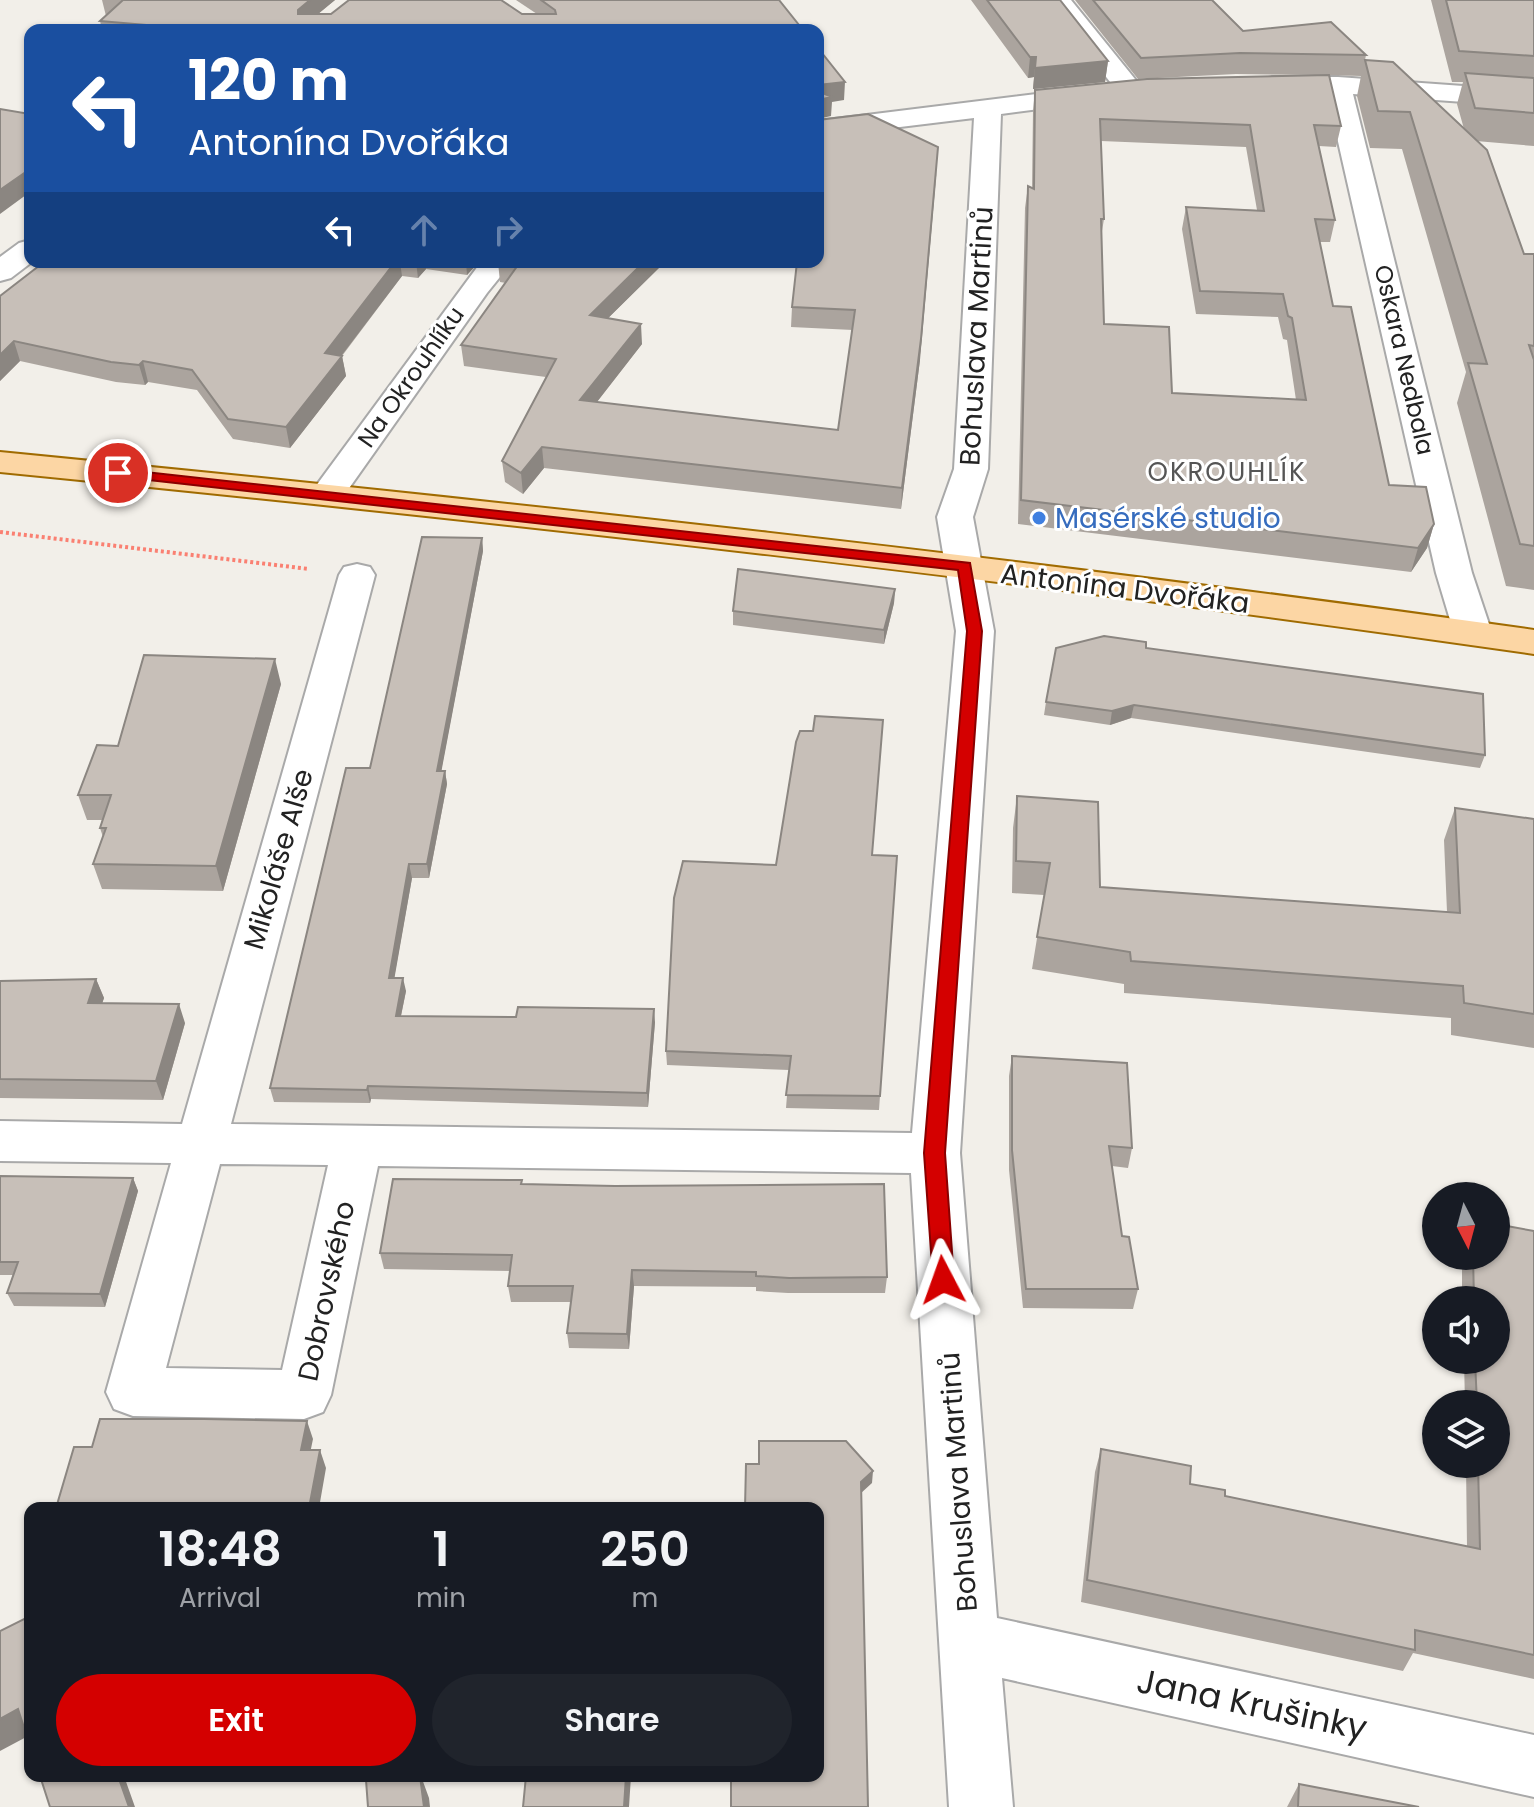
<!DOCTYPE html>
<meta charset="utf-8">
<style>
body{margin:0;font-family:Poppins,sans-serif;background:#20242c;color:#f1f3f6;height:100vh;display:flex;flex-direction:column;font-size:30px;white-space:nowrap}
*{box-sizing:border-box;margin:0}
p{font-size:26px;color:#9ea1a6}
.icon{flex:none;width:44px;height:44px;fill:none;stroke:currentColor;stroke-width:2;stroke-linecap:round;stroke-linejoin:round}
.map{position:relative;flex:1;overflow:hidden}
.drawer{position:absolute;left:24px;top:1502px;width:800px;height:280px;display:flex;flex-direction:column;background:#171b24;border-radius:16px;box-shadow:0 2px 6px #0004}
.drawer>*{flex:none}
.banner{position:absolute;left:24px;top:24px;width:800px;height:244px;border-radius:16px;box-shadow:0 2px 6px #0004;background:#1a4fa0;color:#fff;overflow:hidden}
.needle{width:52px;rotate:174deg}
.buttons{position:absolute;left:1422px;top:1182px;display:grid;gap:16px}
.buttons a{display:grid;place-items:center;width:88px;height:88px;border-radius:50%;background:#171b24;box-shadow:0 2px 6px #0004;font-size:40px}
.pin{position:absolute;display:grid;place-items:center;width:68px;height:68px;color:#fff;margin:-34px;border:4px solid #fff;border-radius:50%;box-shadow:0 2px 8px #0007}
.me{position:absolute;width:88px;margin:-44px;rotate:356deg;stroke-linejoin:round;filter:drop-shadow(0 0 6px #0008)}
.turn{display:flex;align-items:center;gap:28px;height:168px;padding:0 32px;font-size:36px}
.turn .icon{width:104px;height:104px;stroke-width:2.5}
.turn b{display:block;font-size:56px;line-height:68px}
.lanes{display:flex;align-items:center;height:76px;padding:0 32px;background:#0003;justify-content:center;gap:40px;direction:ltr}
.lanes .off{opacity:.35}
.eta{display:flex;justify-content:space-evenly;align-items:center;height:136px;text-align:center}
.eta b{font-size:48px;font-weight:600;line-height:56px}
.cta{display:flex;gap:16px;margin-top:auto;padding:16px 32px}
.cta a{flex:1;height:92px;border-radius:48px;background:#d40000;color:#fff;font-size:32px;font-weight:600;line-height:92px;text-align:center}
.cta a+a{background:#20242c;color:#f1f3f6}
.map>svg:first-child{display:block}
.lines{fill:none;stroke-linecap:round;stroke-linejoin:round}
.minor-casing{stroke:#a9a9a9;stroke-width:4}
.major-casing{stroke:#a06b00;stroke-width:4}
.path{stroke:#fa8072;stroke-width:4;stroke-dasharray:3 3;stroke-linecap:butt}
.minor{fill:#fff;fill-rule:evenodd}
.major{fill:#fcd6a4;fill-rule:evenodd}
.wall{fill:#aba49e;fill-rule:evenodd}
.shaded-wall{fill:#8b8681}
.building{fill:#c7bfb8;stroke:#8b8681;stroke-width:2;fill-rule:evenodd}
.route{fill:#d40000;stroke:#8a0000;stroke-width:2}
.shop-dot{fill:#3f7fe0;stroke:#fff;stroke-width:3}
.labels{text-anchor:middle;stroke-width:6;stroke-linejoin:round;paint-order:stroke}
.far-street-label{font-size:24px;fill:#222;stroke:#fff}
.far-neighbourhood-label{font-size:26px;letter-spacing:2px;fill:#555;stroke:#fff}
.street-label{font-size:28px;fill:#222;stroke:#fff}
.shop-label{font-size:28px;fill:#366cbe;stroke:#fff;text-anchor:start}
.near-street-label{font-size:34px;fill:#222;stroke:#fff}
</style>
<div class="map">
<svg width="1534" height="1807" viewBox="0 0 1534 1807">
<rect width="100%" height="100%" fill="#f2efe9"/>
<g class="lines">
<defs>
<path id="minor" d="M1046,0H1071L1139,84L1143,90L1139,96H1121Z
M1273,77H1338L1534,91V107L1353,94L1472,573L1492,633L1487,641L1473,645L1459,641L1454,633L1436,573L1327,93L1264,91L1260,85L1264,79Z
M1093,87L1102,89L1106,95L1102,101L1001,114L988,469L973,517L994,631L960,1153L997,1618L1534,1735V1797L1002,1678L1013,1807H949L911,1173L378,1166L331,1395L323,1412L304,1419L133,1416L114,1409L106,1392L171,1163L0,1161V1121L182,1124L339,575L344,567L357,564L370,567L375,575L231,1124L912,1133L956,631L937,517L954,469L974,118L818,137V121ZM220,1164L328,1165L282,1370L166,1368Z
M30,240L32,262L11,278L0,281V257L19,243Z
M481,262H512L487,293L340,501L328,505L316,501L310,494Z"/>
<path id="major" d="M0,452C512,502 1024,558 1534,630V654C1024,580 513,523 0,472Z"/>
</defs>
<use href="#minor" class="minor-casing"/>
<use href="#major" class="major-casing"/>
<path class="path" d="M0,532L309,569"/>
<use href="#minor" class="minor"/>
<use href="#major" class="major"/>
</g>
<path class="wall" d="M102,0H335L318,14H537L516,0H779L803,30H102L100,21L106,16Z
M971,0H1060L1108,61L1105,82L1033,89L1034,77L1028,78Z
M1075,0H1212L1243,31L1366,55L1365,60L1464,129L1457,104L1463,82H1452L1431,0H1534V146L1476,141L1524,254H1534V590L1506,586L1457,403L1466,372L1402,149L1370,148L1357,96L1361,76L1329,75L1341,126L1336,147L1319,146L1335,220L1330,242H1319L1333,306L1389,485L1434,524L1427,548L1411,572L1018,524L1025,208L1028,186L1032,189L1033,111L1035,90L1317,75L1236,74L1138,79ZM1101,141L1246,147L1257,210L1186,207L1182,229L1196,314L1278,317L1283,339L1287,340L1296,400L1172,393L1104,324L1101,237L1104,219Z
M44,262H479L467,275L426,269L418,278L402,276L342,356L346,376L290,448L233,439L197,390L148,382L145,385L116,382L20,361L0,381V296Z
M498,262H665L608,318L642,344L597,402L838,430L853,330L791,327L792,307L797,262L920,360L901,509L544,468L523,494L505,482L502,461L546,377L464,366L461,345L506,283L500,282Z
M482,538L483,551L441,771H445L447,784L429,878H412L394,978L406,991L401,1016L655,1022L648,1107L371,1099L370,1103L274,1102L270,1088L370,768Z
M895,589L894,603L884,644L733,625V611Z
M1146,648L1485,755L1480,768L1131,718L1110,725L1044,715L1046,702Z
M281,684L223,891L102,889L93,864L103,837L100,828L102,820H87L78,795L118,746Z
M1017,796L1100,887L1447,912L1444,840L1455,808L1534,819V1048L1451,1035V1018L1124,993V984L1032,969L1044,895L1012,893L1013,828Z
M872,855L897,856L879,1110L786,1108L789,1070L667,1065L666,1051L776,865Z
M96,979L104,998L102,1003L185,1023L163,1100L0,1098V981Z
M1012,1056L1132,1148L1128,1168L1112,1166L1122,1236L1138,1289L1133,1309L1023,1308L1009,1170V1076Z
M0,1176L133,1178L138,1191L105,1307L14,1306L7,1293L13,1275H0Z
M522,1184L887,1277L885,1293H788L756,1291V1287L634,1286L629,1349L569,1348L567,1333L571,1302H511L508,1286L510,1271L384,1269L380,1253Z
M1534,1231V1679L1413,1653L1403,1671L1081,1602L1095,1472L1101,1449L1190,1484L1225,1496L1467,1546L1466,1464H1496V1404H1465L1464,1360H1496V1300H1462V1256H1496Z
M1299,1784L1419,1807H1287Z"/>
<path class="shaded-wall" d="M310,0H335L301,28L298,14V10Z
M1030,57H1036L1034,77L1028,78Z
M1108,61L1105,82L1033,89L1035,68Z
M845,82L844,100L832,102L831,116L818,119V85Z
M937,166L920,360L901,509L902,488Z
M30,169V192L0,214V190Z
M395,262H400L402,276L335,364L342,356L346,376L290,448L286,427L325,353Z
M416,262H425L426,269L418,278Z
M466,262H479L467,275Z
M644,262H665L591,335L590,315Z
M641,324L642,344L582,421L580,400Z
M14,341L20,361L0,381V355Z
M143,361L148,382L145,385L139,365Z
M542,447L544,468L523,494L521,473Z
M1434,524L1427,548L1411,572L1418,548Z
M482,538L483,551L439,784L437,771Z
M895,589L894,603L884,644V630Z
M275,659L281,684L223,891L216,866Z
M1134,705L1131,718L1110,725L1112,711Z
M445,771L447,784L429,878L427,864Z
M409,864L412,878L392,992L389,978Z
M403,978L406,991L398,1030L396,1016Z
M96,979L104,998L96,1022L88,1003Z
M179,1004L185,1023L163,1100L156,1081Z
M654,1009L655,1022L648,1107L647,1093Z
M368,1086L371,1099L370,1103L367,1090Z
M133,1178L138,1191L105,1307L100,1294Z
M632,1270L634,1286L629,1349L627,1334Z
M307,1421L313,1439L307,1468L301,1450Z
M320,1450L326,1468L319,1508H309Z
M873,1471L872,1483L860,1494L861,1482Z
M18,1709L30,1735L0,1751V1719Z
M118,1776H124L135,1807H129Z
M420,1776H421L429,1798L430,1807H424Z
M626,1776H631L629,1807H624Z"/>
<path class="building" d="M123,0H310L298,10V14H331L349,0H501L522,14H556L555,10L541,0H779L803,30H152L158,26L100,21Z
M987,0H1060L1108,61L1035,68L1036,57H1030Z
M1093,0H1212L1243,31L1331,22L1366,55L1240,53L1141,58Z
M1446,0H1534V56L1459,51Z
M818,48L845,82L818,85Z
M1365,60L1393,62L1487,150L1524,254H1534V346L1529,345L1534,360V546L1520,544L1468,363L1487,364L1410,112L1378,111Z
M1465,73L1534,78V113L1475,108Z
M1329,75L1341,126L1314,125L1335,220L1315,219L1333,306L1351,307L1389,485L1426,487L1434,524L1418,548L1021,500L1028,186L1034,189L1035,90L1147,79ZM1100,119L1250,125L1264,211L1186,207L1200,291L1283,294L1288,316L1292,318L1306,400L1172,393L1169,327L1104,324L1101,219H1104Z
M818,91L832,97L818,100Z
M0,109L30,114V169L0,190Z
M868,114L938,147L921,339L902,488L542,447L521,473L502,461L556,359L461,345L518,265L500,262H644L590,315L641,324L580,400L838,430L855,310L792,307L797,262H818V120Z
M44,262H395L325,353L342,356L286,427L228,419L192,370L143,361L139,365L111,362L14,341L0,355V296Z
M422,537L482,538L437,771H445L427,864H409L389,978H403L396,1016L516,1017L518,1007L654,1009L647,1093L368,1086L367,1090L270,1088L346,768H370Z
M738,569L895,589L884,630L733,611Z
M1104,636L1146,642V648L1483,694L1485,755L1134,705L1112,711L1046,702L1056,648Z
M144,655L275,659L216,866L93,864L106,828H100L111,795H78L97,745L118,746Z
M815,716L883,720L872,855L897,856L880,1096L786,1095L791,1056L666,1051L674,898L683,861L776,865L796,742L800,731H813Z
M1017,796L1098,802L1100,887L1460,913L1455,808L1534,819V1014L1464,1003L1463,986L1131,961L1130,952L1037,937L1050,863L1016,861Z
M96,979L88,1003L179,1004L156,1081L0,1079V981Z
M1012,1056L1127,1063L1132,1148L1109,1146L1122,1236L1129,1237L1138,1289H1026L1012,1150Z
M0,1176L133,1178L100,1294L7,1293L18,1262H0Z
M393,1179L522,1180L521,1184L615,1186L884,1184L887,1277L789,1278L756,1276V1272L632,1270L627,1334L567,1333L573,1286H508L512,1255L380,1253Z
M1496,1224L1534,1231V1655L1415,1630V1650L1087,1580L1101,1449L1191,1466L1190,1484L1225,1490V1496L1480,1549L1478,1464H1496V1404H1477L1475,1360H1496V1300H1474L1473,1256H1496Z
M100,1419H204L307,1421L301,1450H320L309,1508H56L74,1447H92Z
M759,1441H846L873,1471L861,1482L868,1807H731V1776H818V1508H745L746,1464H759Z
M30,1616V1746L18,1709L0,1719V1631Z
M40,1776H118L129,1807H50Z
M385,1776H420L424,1807H368L366,1780Z
M526,1776H626L624,1807H523Z
M1299,1784L1419,1807H1298Z"/>
<path class="route" d="M118,469L970,563L982,631L945,1153L954,1280L951,1286L943,1289L936,1286L933,1280L924,1153L967,631L958,570L113,476L110,473Z"/>
<circle class="shop-dot" cx="1039" cy="518" r="8"/>
<g class="labels">
<g class="far-street-label">
<text transform="translate(1404 360) rotate(77)" y="8">Oskara Nedbala</text>
<text transform="translate(411 377) rotate(-55)" y="8">Na Okrouhlíku</text>
</g>
<g class="far-neighbourhood-label">
<text x="1227" y="481">OKROUHLÍK</text>
</g>
<g class="street-label">
<text transform="translate(976 336) rotate(-87)" y="10">Bohuslava Martinů</text>
<text transform="translate(1125 588) rotate(7)" y="10">Antonína Dvořáka</text>
<text transform="translate(278 859) rotate(-74)" y="10">Mikoláše Alše</text>
<text transform="translate(326 1291) rotate(-78)" y="10">Dobrovského</text>
<text transform="translate(958 1482) rotate(-94)" y="10">Bohuslava Martinů</text>
</g>
<g class="shop-label">
<text x="1055" y="528">Masérské studio</text>
</g>
<g class="near-street-label">
<text transform="translate(1252 1704) rotate(12)" y="12">Jana Krušinky</text>
</g>
</g>
</svg>
<div class="buttons">
<a><svg class="needle" viewBox="-14 -14 28 28"><path d="M0-13l5 13h-10z" fill="#e53935"/><path d="M0 13l5-13h-10z" fill="#9ea1a6"/></svg></a>
<a><svg class="icon" aria-label="sound" viewBox="0 0 24 24"><path d="M4 9h4l5-4v14l-5-4H4zM17 9q2 3 0 6"/></svg></a>
<a><svg class="icon" aria-label="layers" viewBox="0 0 24 24"><path d="M12 4l9 5-9 5-9-5zM3 14l9 5 9-5"/></svg></a>
</div>
<div class="pin" style="left:118px;top:473px;background:#d93025"><svg class="icon" aria-label="arrive" viewBox="0 0 24 24"><path d="M6 21V4h12l-3 4 3 4H6"/></svg></div>
<svg class="me" style="left:943px;top:1280px" viewBox="-20 -20 40 40"><path d="M0-17L14 15 0 8-14 15z" fill="#d40000" stroke="#fff" stroke-width="4"/></svg>
<div class="banner">
<div class="turn"><svg class="icon" aria-label="left" viewBox="0 0 24 24"><path d="M17 20v-9H6M10 6l-5 5 5 5"/></svg><div><b>120 m</b>Antonína Dvořáka</div></div>
<div class="lanes"><svg class="icon" aria-label="left" viewBox="0 0 24 24"><path d="M17 20v-9H6M10 6l-5 5 5 5"/></svg><svg class="icon off" aria-label="ahead" viewBox="0 0 24 24"><path d="M12 20V5M6 11l6-6 6 6"/></svg><svg class="icon off" aria-label="right" viewBox="0 0 24 24"><path d="M7 20v-9h11M14 6l5 5-5 5"/></svg></div>
</div>
<section class="drawer">
<div class="eta">
<div><b>18:48</b><p>Arrival</p></div>
<div><b>1</b><p>min</p></div>
<div><b>250</b><p>m</p></div>
</div>
<div class="cta"><a>Exit</a><a>Share</a></div>
</section>
</div>
